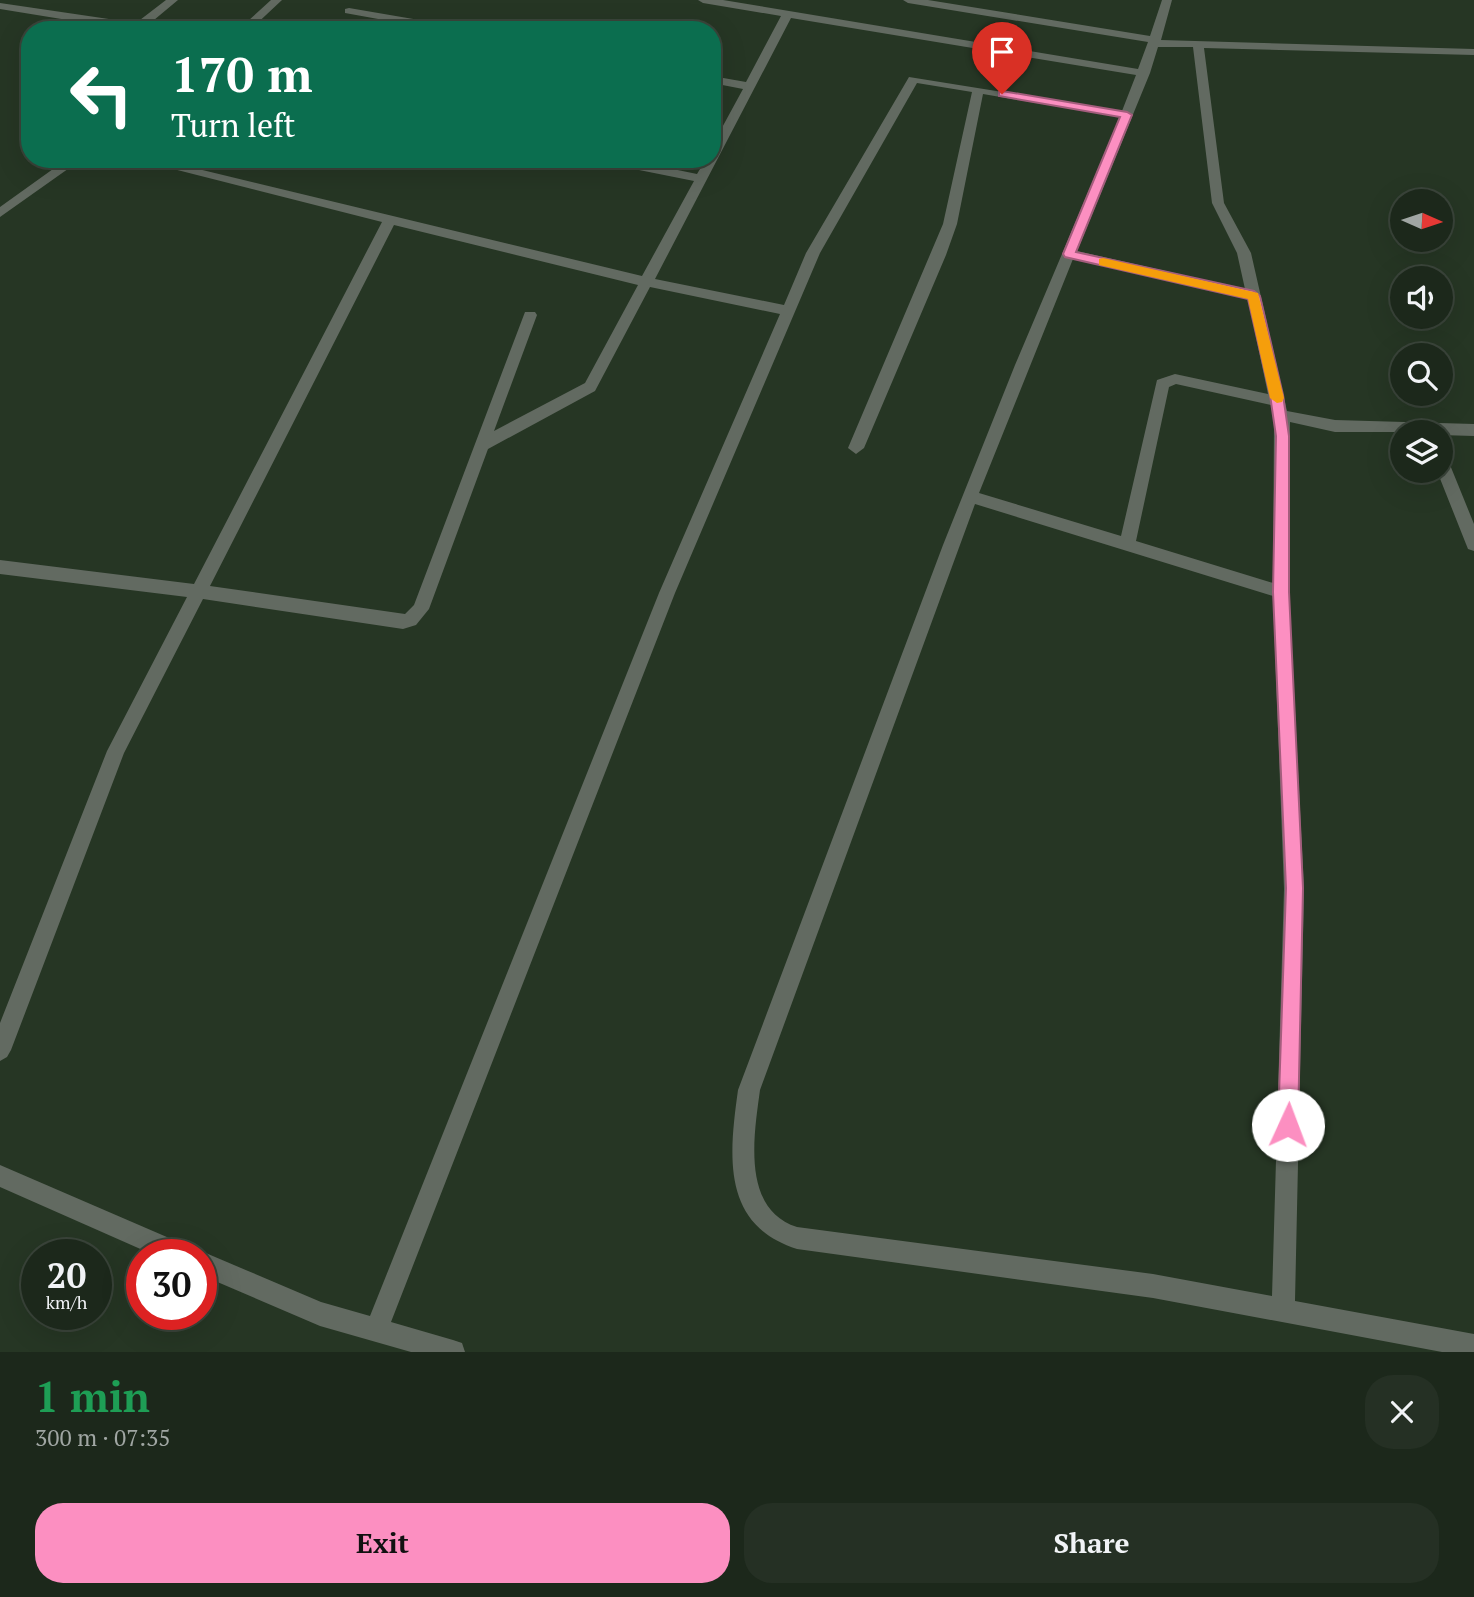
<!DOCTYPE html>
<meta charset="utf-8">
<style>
body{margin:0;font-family:"PT Serif",serif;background:#253024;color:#f1f3f6;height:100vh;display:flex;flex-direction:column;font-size:26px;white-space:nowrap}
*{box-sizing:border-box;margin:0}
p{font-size:23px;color:#a0a6a3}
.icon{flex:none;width:38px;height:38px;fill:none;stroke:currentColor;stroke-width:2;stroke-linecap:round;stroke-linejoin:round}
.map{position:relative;height:1352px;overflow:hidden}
.side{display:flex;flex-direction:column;background:#1c281b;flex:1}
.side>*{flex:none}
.hud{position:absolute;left:21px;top:21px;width:700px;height:147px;border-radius:28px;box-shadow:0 7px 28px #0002,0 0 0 2px #3a443a;background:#0b6e4f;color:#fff;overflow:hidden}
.needle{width:46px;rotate:93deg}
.buttons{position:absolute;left:1390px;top:189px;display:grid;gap:14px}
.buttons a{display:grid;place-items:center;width:63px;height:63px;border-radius:50%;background:#1c281b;box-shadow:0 7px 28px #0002,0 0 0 2px #3a443a;font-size:35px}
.speed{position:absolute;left:21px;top:1239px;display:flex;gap:14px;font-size:35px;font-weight:700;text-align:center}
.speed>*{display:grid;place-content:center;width:91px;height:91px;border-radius:50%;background:#1c281b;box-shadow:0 7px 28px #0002,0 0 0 2px #3a443a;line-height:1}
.speed small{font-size:18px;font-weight:400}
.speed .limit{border:10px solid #d22;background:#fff;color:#111}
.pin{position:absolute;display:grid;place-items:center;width:60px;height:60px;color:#fff;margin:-72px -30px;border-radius:50% 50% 50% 0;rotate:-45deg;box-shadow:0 0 7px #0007}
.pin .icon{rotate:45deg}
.me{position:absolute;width:77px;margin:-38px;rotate:2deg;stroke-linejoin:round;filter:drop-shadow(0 0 5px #0008)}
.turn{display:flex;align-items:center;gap:24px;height:147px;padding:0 35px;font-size:32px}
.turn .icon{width:91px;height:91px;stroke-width:2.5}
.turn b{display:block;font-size:49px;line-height:60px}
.round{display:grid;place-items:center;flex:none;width:74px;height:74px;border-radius:28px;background:#253024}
.overview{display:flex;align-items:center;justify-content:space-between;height:119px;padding:0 35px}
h1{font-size:42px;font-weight:700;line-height:52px;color:#1e9e55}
.cta{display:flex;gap:14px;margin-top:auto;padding:14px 35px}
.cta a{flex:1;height:80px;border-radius:28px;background:#fc8fc1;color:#111;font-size:28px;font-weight:700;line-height:80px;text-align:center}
.cta a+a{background:#253024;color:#f1f3f6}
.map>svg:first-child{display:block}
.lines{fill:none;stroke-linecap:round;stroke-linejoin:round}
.minor{fill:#626a61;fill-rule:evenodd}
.route{fill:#fc8fc1;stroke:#a45d7d;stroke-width:2}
.slow{fill:#f59e0b}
</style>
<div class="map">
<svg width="1474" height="1352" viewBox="0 0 1474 1352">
<rect width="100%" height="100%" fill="#263624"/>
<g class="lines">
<path class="minor" d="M166,0H178L148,25L166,30H129L0,9V3L136,23Z
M271,0H282L250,30H238Z
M698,0H723L1138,69L1148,42L908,3L903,0H928L1150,36L1162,0H1172L1161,40L1474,49V55L1204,48L1224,203L1251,253L1287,411L1335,420L1474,424V436L1440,435V432H1335L1290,422L1289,592L1304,889L1295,1301L1474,1334V1352H1442L1153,1298L797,1249C721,1225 729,1155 738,1090L943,545L1015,365L1120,117L983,94L957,224L946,255L864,448L856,454L848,448L943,224L972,92L917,83L820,253L675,593L391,1322L453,1340L462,1343L465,1352H411L320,1326L201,1275V1255H154L0,1187V1165L190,1247L193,1255L201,1251L321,1302L370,1316L659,593L780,314L650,287L595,391L488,449L429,609L416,625L403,629L203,599L124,753L11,1050L7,1057L0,1061V1023L107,751L187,597L0,574V560L194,584L382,222L134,159H157L642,276L694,181L604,163L598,159H624L697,174L706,159H712V146L743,89L712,83V76L746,82L781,16L703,3ZM791,18L1136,75L1122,111L909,77L806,253L784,305L655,279ZM1158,47H1193L1212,203L1237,253L1245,289L1077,251L1150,73ZM394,225L638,285L585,383L494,431L537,315L535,312H525L414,605L405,614L210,586ZM1073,259L1248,299L1268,394L1175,374L1157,380L1121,536L979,493ZM1176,384L1271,405L1274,421L1273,583L1136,541L1169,387ZM975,504L1273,596L1284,889L1272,1296L1153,1274L797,1227C741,1209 754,1135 760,1090Z
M349,8L460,27L465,30H439L345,13V9Z
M67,159H82L0,217V207Z
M1440,454L1448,460L1474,524V551L1468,549L1466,544L1437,471H1440Z"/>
</g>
<path class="route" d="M1002,91L1127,112L1132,115L1076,252L1254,291L1260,296L1283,395L1289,436V592L1303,888L1298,1125L1295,1132L1288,1135L1281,1132L1278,1125L1286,888L1273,592L1276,436L1270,395L1248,299L1065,257L1063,254L1120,117L999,96V92Z"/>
<path class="slow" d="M1103,258L1258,293L1284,398L1282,402L1277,403L1270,398L1248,299L1099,265V259Z"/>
</svg>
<div class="buttons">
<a><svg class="needle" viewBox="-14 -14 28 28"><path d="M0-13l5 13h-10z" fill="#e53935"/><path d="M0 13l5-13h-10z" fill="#a0a6a3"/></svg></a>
<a><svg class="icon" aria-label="sound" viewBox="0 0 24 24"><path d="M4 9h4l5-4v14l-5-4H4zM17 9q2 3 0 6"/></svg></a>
<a><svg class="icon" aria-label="search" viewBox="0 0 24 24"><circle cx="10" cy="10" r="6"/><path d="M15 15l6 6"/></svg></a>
<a><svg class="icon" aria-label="layers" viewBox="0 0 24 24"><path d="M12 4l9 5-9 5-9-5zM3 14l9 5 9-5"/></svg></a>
</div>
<div class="speed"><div>20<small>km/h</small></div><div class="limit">30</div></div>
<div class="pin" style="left:1002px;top:94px;background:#d93025"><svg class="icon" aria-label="arrive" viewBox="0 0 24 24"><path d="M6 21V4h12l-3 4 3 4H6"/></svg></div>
<svg class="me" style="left:1288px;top:1125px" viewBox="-20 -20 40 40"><circle r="19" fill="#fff"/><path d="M0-13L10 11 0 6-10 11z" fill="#fc8fc1"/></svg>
<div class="hud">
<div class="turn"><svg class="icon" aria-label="left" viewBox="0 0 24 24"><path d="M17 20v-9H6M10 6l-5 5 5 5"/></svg><div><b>170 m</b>Turn left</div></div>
</div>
</div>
<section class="side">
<div class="overview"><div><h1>1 min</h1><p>300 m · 07:35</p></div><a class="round"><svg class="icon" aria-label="close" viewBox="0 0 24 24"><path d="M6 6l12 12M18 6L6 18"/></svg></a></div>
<div class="cta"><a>Exit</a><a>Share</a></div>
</section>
